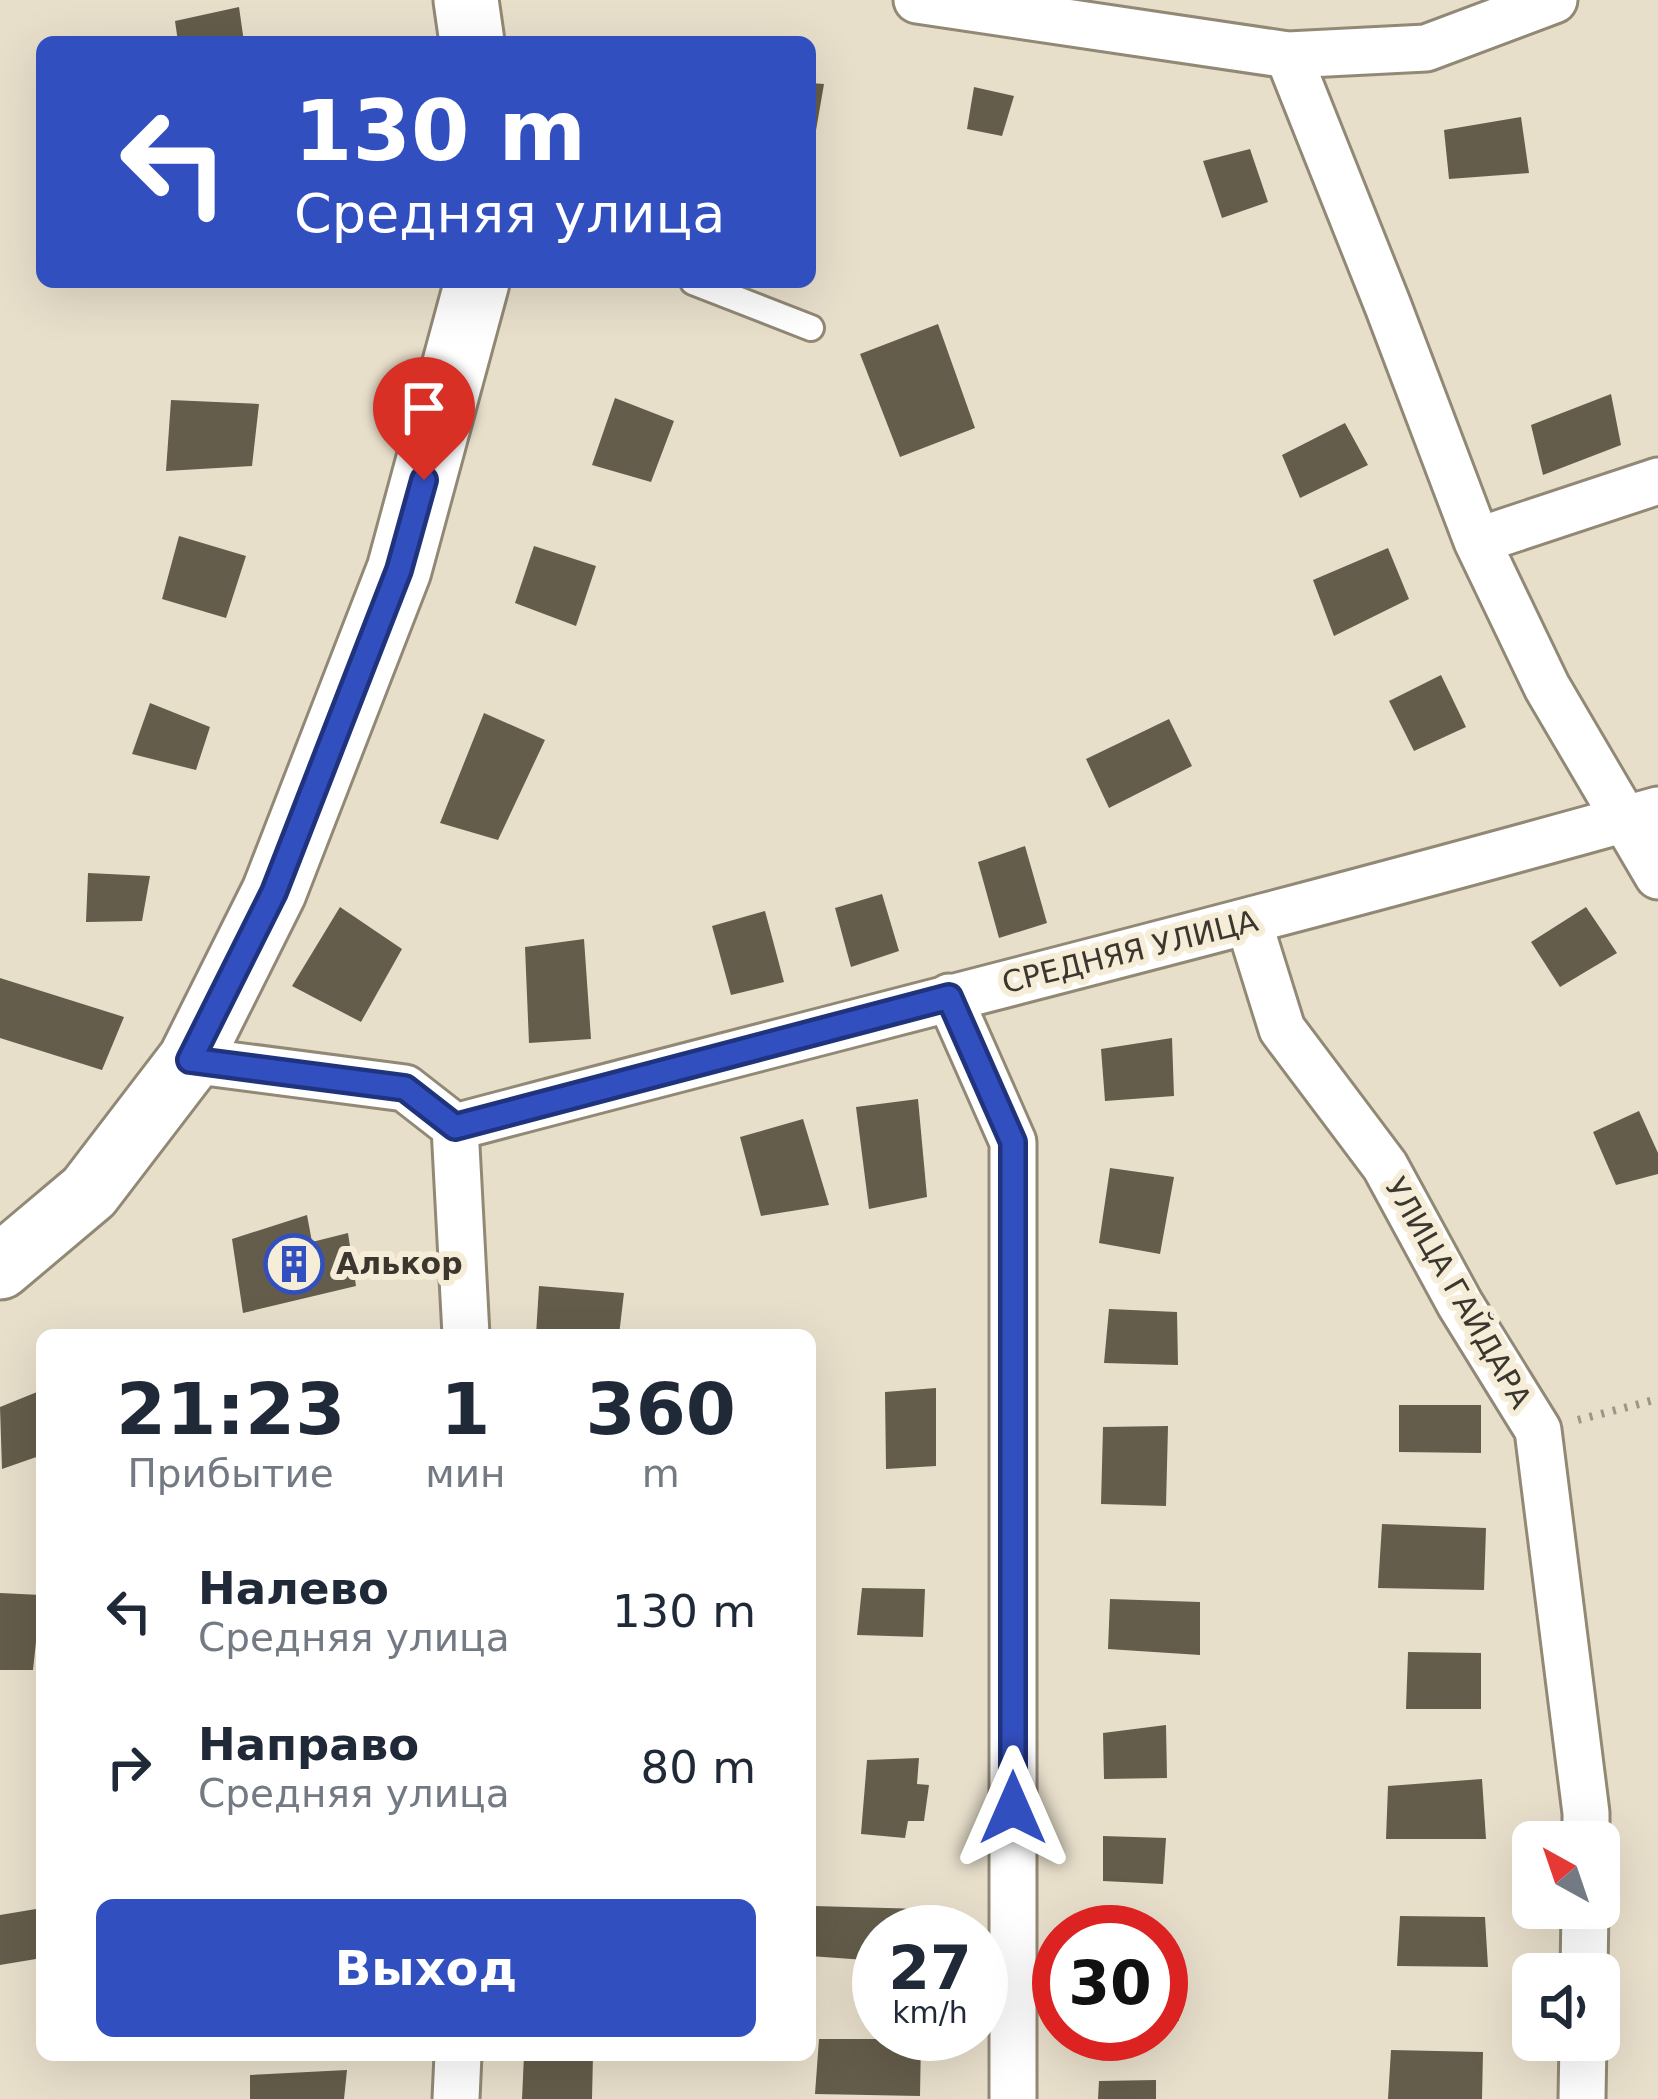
<!DOCTYPE html>
<html lang="ru">
<meta charset="utf-8">
<style>
body{margin:0;font-family:"DejaVu Sans",sans-serif;background:#f2f2f3;color:#1f2937;height:100vh;display:flex;flex-direction:column;font-size:45px;white-space:nowrap}
*{box-sizing:border-box;margin:0}
p{font-size:39px;color:#747a83}
.icon{flex:none;width:66px;height:66px;fill:none;stroke:currentColor;stroke-width:2;stroke-linecap:round;stroke-linejoin:round}
.map{position:relative;flex:1;overflow:hidden}
.drawer{position:absolute;left:36px;top:1329px;width:780px;height:732px;display:flex;flex-direction:column;background:#fff;border-radius:18px;box-shadow:0 12px 48px #0002}
.drawer>*{flex:none}
.guide{position:absolute;left:36px;top:36px;width:780px;height:252px;border-radius:18px;box-shadow:0 12px 48px #0002;background:#324fc0;color:#fff;overflow:hidden}
.needle{width:78px;rotate:320deg}
.fabs{position:absolute;left:1512px;top:1821px;display:grid;gap:24px}
.fabs a{display:grid;place-items:center;width:108px;height:108px;border-radius:18px;background:#fff;box-shadow:0 12px 48px #0002;font-size:60px}
.speed{position:absolute;left:852px;top:1905px;display:flex;gap:24px;font-size:60px;font-weight:700;text-align:center}
.speed>*{display:grid;place-content:center;width:156px;height:156px;border-radius:50%;background:#fff;box-shadow:0 12px 48px #0002;line-height:1}
.speed small{font-size:30px;font-weight:400}
.speed .limit{border:18px solid #d22;background:#fff;color:#111}
.pin{position:absolute;display:grid;place-items:center;width:102px;height:102px;color:#fff;margin:-123px -51px;border-radius:50% 50% 50% 0;rotate:-45deg;box-shadow:0 0 12px #0007}
.pin .icon{rotate:45deg}
.me{position:absolute;width:132px;margin:-66px;rotate:0deg;stroke-linejoin:round;filter:drop-shadow(0 0 9px #0008)}
.turn{display:flex;align-items:center;gap:42px;height:252px;padding:0 60px;font-size:54px}
.turn .icon{width:156px;height:156px;stroke-width:2.5}
.turn b{display:block;font-size:84px;line-height:102px}
.eta{display:flex;justify-content:space-evenly;align-items:center;height:204px;text-align:center}
.eta b{font-size:72px;font-weight:800;line-height:84px}
.primary-button{display:flex;gap:24px;margin-top:auto;padding:24px 60px}
.primary-button a{flex:1;height:138px;border-radius:18px;background:#324fc0;color:#fff;font-size:48px;font-weight:800;line-height:138px;text-align:center}
ul{padding:0;list-style:none}
li{display:flex;align-items:center;gap:36px;height:156px;padding:0 60px}
li div{flex:1}
li b{display:block;font-size:45px}
li em{font-style:normal}
.map>svg:first-child{display:block}
.building{fill:#655d4b}
.lines{fill:none;stroke-linecap:round;stroke-linejoin:round}
.lane-casing{stroke:#918975;stroke-width:30}
.street-casing{stroke:#918975;stroke-width:51}
.secondary-casing{stroke:#918975;stroke-width:69}
.path{stroke:#9d9687;stroke-width:8;stroke-dasharray:3 9;stroke-linecap:butt}
.lane{stroke:#fff;stroke-width:24}
.street{stroke:#fff;stroke-width:45}
.secondary{stroke:#fff;stroke-width:63}
.route-casing{stroke:#20337d;stroke-width:30}
.route{stroke:#324fc0;stroke-width:21}
.labels{text-anchor:middle;stroke-width:12;stroke-linejoin:round;paint-order:stroke}
.street-label{font-size:30px;fill:#3b372f;stroke:#f5edd8}
.poi-label{font-size:30px;font-weight:bold;fill:#3b372f;stroke:#f5edd8;text-anchor:start}
</style>
<div class="map">
<svg width="1658" height="2099" viewBox="0 0 1658 2099">
<rect width="100%" height="100%" fill="#e8dfcb"/>
<path class="building" d="M239,7L244,42H178L175,21Z
M810,83L824,84L814,142L810,141Z
M974,87L1014,96L1002,136L967,129Z
M1521,117L1529,173L1449,179L1444,130Z
M1250,149L1268,202L1222,218L1203,161Z
M938,324L975,428L900,457L860,354Z
M1611,394L1621,445L1543,475L1531,425Z
M615,398L674,421L651,482L592,465Z
M171,400L259,404L252,466L166,471Z
M1345,423L1368,465L1300,498L1282,455Z
M179,536L246,556L226,618L162,599Z
M534,546L596,566L576,626L515,603Z
M1388,548L1409,599L1334,636L1313,580Z
M1441,675L1466,727L1414,751L1389,701Z
M150,703L210,727L196,770L132,754Z
M484,713L545,740L498,840L440,823Z
M1169,719L1192,766L1109,808L1086,759Z
M1025,846L1047,923L999,938L978,862Z
M88,873L150,876L142,921L86,922Z
M882,894L899,951L851,967L835,908Z
M340,907L402,949L361,1022L292,986Z
M1586,907L1617,953L1560,987L1531,942Z
M765,911L784,982L731,995L712,926Z
M584,939L591,1039L529,1043L525,947Z
M0,978L124,1017L102,1070L0,1038Z
M1172,1038L1174,1096L1105,1101L1101,1049Z
M918,1099L927,1197L869,1209L856,1107Z
M1639,1111L1658,1153V1174L1616,1185L1593,1132Z
M803,1119L829,1205L761,1216L740,1137Z
M1110,1168L1174,1177L1160,1254L1099,1243Z
M307,1215L312,1242L348,1233L356,1286L243,1313L232,1239Z
M539,1286L624,1293L619,1335H536Z
M1109,1309L1177,1312L1178,1365L1104,1363Z
M936,1388V1466L886,1469L885,1392Z
M42,1390V1455L2,1469L0,1407Z
M1399,1405H1481V1453L1399,1452Z
M1168,1426L1166,1506L1101,1504L1103,1427Z
M1382,1524L1486,1528L1484,1590L1378,1588Z
M862,1588L925,1589L923,1637L857,1635Z
M0,1593L41,1595L33,1670H0Z
M1110,1599L1200,1602V1655L1108,1649Z
M1408,1652L1481,1653V1709H1406Z
M1166,1725L1167,1778L1104,1779L1103,1733Z
M919,1758L917,1784L929,1785L924,1821H908L905,1838L861,1834L867,1760Z
M1482,1779L1486,1839H1386L1388,1786Z
M1103,1836L1166,1838L1163,1884L1103,1881Z
M814,1906L923,1909L922,1932H879V1961L810,1956Z
M42,1908V1958L0,1965V1915Z
M1400,1916L1485,1917L1488,1967L1397,1966Z
M1161,1969L1175,1970L1179,2021L1161,2020Z
M819,2039H921L920,2096L815,2094Z
M1391,2050L1483,2052L1482,2099H1388Z
M524,2055H593L592,2099H522Z
M347,2070L344,2099H250V2075Z
M1156,2080V2099H1098L1099,2081Z"/>
<g class="lines">
<defs>
<path id="lane" d="M693,282L811,328"/>
<path id="street" d="M917,0L1288,55L1426,48L1554,0
M1288,55L1388,306L1477,541L1547,687L1658,876
M1477,541L1658,481
M1249,923L1282,1029L1385,1166L1460,1304L1538,1430L1586,1813V1842
M949,997L1013,1142V2099
M190,1060L405,1088L455,1127C856,1021 1258,922 1658,810
M455,1127L466,1335
M1584,1974L1585,1908
M456,2099L458,2055
M1582,2099L1583,2040"/>
<path id="secondary" d="M466,0L472,42
M0,1267L89,1192L190,1060L274,892L399,570L477,282"/>
</defs>
<use href="#lane" class="lane-casing"/>
<use href="#street" class="street-casing"/>
<use href="#secondary" class="secondary-casing"/>
<path class="path" d="M1578,1420L1658,1399"/>
<use href="#lane" class="lane"/>
<use href="#street" class="street"/>
<use href="#secondary" class="secondary"/>
</g>
<g class="lines">
<defs>
<path id="route" d="M424,480L399,570L274,892L190,1060L405,1088L455,1127L949,997L1013,1142V1808"/>
</defs>
<use href="#route" class="route-casing"/>
<use href="#route" class="route"/>
</g>
<defs>
<symbol id="building-ring" viewBox="-11 -11 22 22"><circle r="9.5" fill="#f5edd8" stroke="#324fc0" stroke-width="1.5"/><path d="M-4-6H4V6H1V3H-1V6H-4ZM-2.5-4.3h1.7v1.8h-1.7ZM.8-4.3h1.7v1.8H.8ZM-2.5-1h1.7V.8h-1.7ZM.8-1h1.7V.8H.8Z" fill="#324fc0"/></symbol>
</defs>
<g fill-rule="evenodd">
<use href="#building-ring" x="261" y="1231" width="66" height="66"/>
</g>
<g class="labels">
<g class="street-label">
<text transform="translate(1130 952) rotate(-14)" y="10">СРЕДНЯЯ УЛИЦА</text>
<text transform="translate(1458 1293) rotate(60)" y="10">УЛИЦА ГАЙДАРА</text>
</g>
<g class="poi-label">
<text x="336" y="1274">Алькор</text>
</g>
</g>
</svg>
<div class="fabs">
<a><svg class="needle" viewBox="-14 -14 28 28"><path d="M0-13l5 13h-10z" fill="#e53935"/><path d="M0 13l5-13h-10z" fill="#747a83"/></svg></a>
<a><svg class="icon" aria-label="sound" viewBox="0 0 24 24"><path d="M4 9h4l5-4v14l-5-4H4zM17 9q2 3 0 6"/></svg></a>
</div>
<div class="speed"><div>27<small>km/h</small></div><div class="limit">30</div></div>
<div class="pin" style="left:424px;top:480px;background:#d93025"><svg class="icon" aria-label="arrive" viewBox="0 0 24 24"><path d="M6 21V4h12l-3 4 3 4H6"/></svg></div>
<svg class="me" style="left:1013px;top:1808px" viewBox="-20 -20 40 40"><path d="M0-17L14 15 0 8-14 15z" fill="#324fc0" stroke="#fff" stroke-width="4"/></svg>
<div class="guide">
<div class="turn"><svg class="icon" aria-label="left" viewBox="0 0 24 24"><path d="M17 20v-9H6M10 6l-5 5 5 5"/></svg><div><b>130 m</b>Средняя улица</div></div>
</div>
<section class="drawer">
<div class="eta">
<div><b>21:23</b><p>Прибытие</p></div>
<div><b>1</b><p>мин</p></div>
<div><b>360</b><p>m</p></div>
</div>
<ul>
<li><svg class="icon" aria-label="left" viewBox="0 0 24 24"><path d="M17 20v-9H6M10 6l-5 5 5 5"/></svg><div><b>Налево</b><p>Средняя улица</p></div><em>130 m</em></li>
<li><svg class="icon" aria-label="right" viewBox="0 0 24 24"><path d="M7 20v-9h11M14 6l5 5-5 5"/></svg><div><b>Направо</b><p>Средняя улица</p></div><em>80 m</em></li>
</ul>
<div class="primary-button"><a>Выход</a></div>
</section>
</div>
